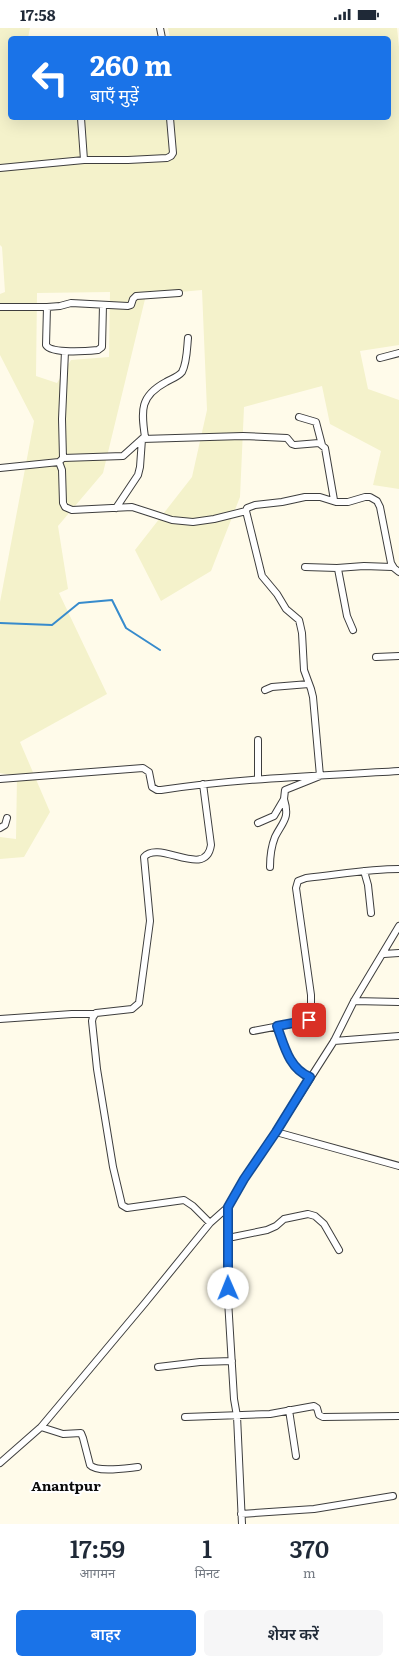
<!DOCTYPE html>
<html lang="hi">
<meta charset="utf-8">
<style>
body{margin:0;font-family:Literata,"Noto Sans Devanagari",serif;background:#f6f6f7;color:#1f2937;height:100vh;display:flex;flex-direction:column;font-size:15px;white-space:nowrap}
*{box-sizing:border-box;margin:0}
p{font-size:13px;color:#747a83}
.icon{flex:none;width:22px;height:22px;fill:none;stroke:currentColor;stroke-width:2;stroke-linecap:round;stroke-linejoin:round}
.map{position:relative;height:1496px;overflow:hidden}
.sheet{display:flex;flex-direction:column;background:#fff;flex:1}
.sheet>*{flex:none}
.guide{position:absolute;left:8px;top:8px;width:383px;height:84px;border-radius:6px;box-shadow:0 4px 16px #0002;background:#1a73e8;color:#fff;overflow:hidden}
.pin{position:absolute;display:grid;place-items:center;width:34px;height:34px;color:#fff;margin:-17px;border-radius:8px;box-shadow:0 2px 6px #0006}
.me{position:absolute;width:44px;margin:-22px;rotate:359deg;stroke-linejoin:round;filter:drop-shadow(0 0 3px #0008)}
.turn{display:flex;align-items:center;gap:14px;height:84px;padding:0 16px;font-size:18px}
.turn .icon{width:52px;height:52px;stroke-width:2.5}
.turn b{display:block;font-size:28px;line-height:34px}
.eta{display:flex;justify-content:space-evenly;align-items:center;height:68px;text-align:center}
.eta b{font-size:24px;font-weight:600;line-height:28px}
.button{display:flex;gap:8px;margin-top:auto;padding:8px 16px}
.button a{flex:1;height:46px;border-radius:6px;background:#1a73e8;color:#fff;font-size:16px;font-weight:600;line-height:46px;text-align:center}
.button a+a{background:#f6f6f7;color:#1f2937}
.status{display:flex;justify-content:space-between;align-items:center;height:28px;padding:0 20px;background:#fff;direction:ltr}
.status svg{height:11px;fill:currentColor}
.map>svg:first-child{display:block}
.farmland{fill:#f4f2cb;fill-rule:evenodd}
.lines{fill:none;stroke-linecap:round;stroke-linejoin:round}
.stream{stroke:#378bcc;stroke-width:2}
.minor-casing{stroke:#3e3e3e;stroke-width:8}
.minor{stroke:#fff;stroke-width:6}
.route-casing{stroke:#114b97;stroke-width:10}
.route{stroke:#1a73e8;stroke-width:7}
.labels{text-anchor:middle;stroke-width:4;stroke-linejoin:round;paint-order:stroke}
.quarter-label{font-size:14px;font-weight:bold;fill:#0b0b0b;stroke:#fff}
</style>
<div class="status"><b>17:58</b><svg viewBox="0 0 49 12"><path d="M0 12V9h3v3zM5 12V6h3v6zM10 12V3h3v9zM15 12V0h3v12zM26 1h20v11H26zM47 4h2v5h-2z"/></svg></div>
<div class="map">
<svg width="399" height="1496" viewBox="0 0 399 1496">
<rect width="100%" height="100%" fill="#fffbea"/>
<path class="farmland" d="M0,0H30L28,10H10V90H389V10H170L168,0H397L399,19V317L360,323L368,361L399,372V461L373,457L381,423L330,396L322,358L244,379L240,469L211,543L161,573L135,522L192,449L207,382L202,262L146,267L103,445L58,498L68,561L59,565L107,666L20,714L50,784L24,829L0,831V809L16,811L17,748L0,745V574L34,393L0,327V266L5,264L2,219L0,217ZM110,264L109,329L71,332L57,355L36,348L37,265Z"/>
<g class="lines">
<path class="stream" d="M0,595L52,597L79,575L112,572L126,600L160,622"/>
<defs>
<path id="minor" d="M160,0L162,10
M81,90L84,132
M0,140L84,132H128L167,130L171,128L173,125L170,90
M0,279H47L60,278L71,275L128,278L131,277L133,271L136,268L179,265
M47,279L46,317C51,326 88,323 98,322L102,319L103,277
M65,323L62,391L63,430L59,434L62,442L63,475L65,479L72,482L132,479L172,492L193,494L214,491L246,483L247,480L255,477L282,474L305,469H320L336,474H348L365,469H370L377,473L380,479L391,535L394,540L399,544
M380,330L399,325
M299,389L316,394L322,417
M142,411L243,408L287,410L292,416L295,417L319,415L325,420L334,472
M63,430L123,428L143,410
M0,440L59,434
M116,480L138,447L140,439L142,411L145,409C141,382 140,368 166,354C171,351 178,349 182,344C187,335 187,320 188,310
M246,483L262,548L277,566L286,581L299,592L300,596L302,605L304,642L311,661L313,669L320,748L285,762L284,771L274,788L258,795
M305,539L337,540
M353,602L347,588L338,541L337,540L364,538L392,539
M376,629L399,628
M265,662L272,659L309,656
M0,751L143,740L149,744L152,759L157,762H161C240,750 320,748 399,743
M258,751V712
M203,756L211,817C206,852 159,811 144,829L150,893L139,975L132,981L96,985L93,989L92,993L97,1041L113,1139L122,1177L127,1180L184,1172L193,1178L210,1195
M0,800L5,797L7,790
M270,839C270,829 271,819 275,809C283,793 290,791 284,771
M364,843L368,857L371,885
M384,926L399,925
M354,973L399,974
M0,991L72,986H94
M277,998C284,1017 289,1041 310,1049
M253,1003L306,993L311,990V967L296,860L298,853L306,850C337,847 368,841 399,841
M334,1013L399,1008
M276,1104L399,1138
M228,1179V1272L234,1371L237,1388L242,1496
M228,1210L267,1202L276,1198L284,1191L308,1186L315,1188L324,1196L339,1222
M158,1339L200,1334L232,1333
M289,1382L296,1428
M185,1389L270,1386L314,1378L317,1380L319,1387L323,1389L399,1388
M41,1399L63,1406L81,1405L83,1410L90,1437C97,1445 127,1440 138,1439
M0,1435L41,1399L145,1275L210,1195L228,1179L244,1151L276,1104L334,1013L354,973L399,898
M241,1486L314,1481L393,1468"/>
</defs>
<use href="#minor" class="minor-casing"/>
<use href="#minor" class="minor"/>
</g>
<g class="lines">
<defs>
<path id="route" d="M228,1260V1179L244,1151L276,1104L310,1049C289,1041 284,1017 277,998L309,992"/>
</defs>
<use href="#route" class="route-casing"/>
<use href="#route" class="route"/>
</g>
<g class="labels">
<g class="quarter-label">
<text x="66" y="1463">Anantpur</text>
</g>
</g>
</svg>
<div class="pin" style="left:309px;top:992px;background:#d93025"><svg class="icon" aria-label="arrive" viewBox="0 0 24 24"><path d="M6 21V4h12l-3 4 3 4H6"/></svg></div>
<svg class="me" style="left:228px;top:1260px" viewBox="-20 -20 40 40"><circle r="19" fill="#fff"/><path d="M0-13L10 11 0 6-10 11z" fill="#1a73e8"/></svg>
<div class="guide">
<div class="turn"><svg class="icon" aria-label="left" viewBox="0 0 24 24"><path d="M17 20v-9H6M10 6l-5 5 5 5"/></svg><div><b>260 m</b>बाएँ मुड़ें</div></div>
</div>
</div>
<section class="sheet">
<div class="eta">
<div><b>17:59</b><p>आगमन</p></div>
<div><b>1</b><p>मिनट</p></div>
<div><b>370</b><p>m</p></div>
</div>
<div class="button"><a>बाहर</a><a>शेयर करें</a></div>
</section>
